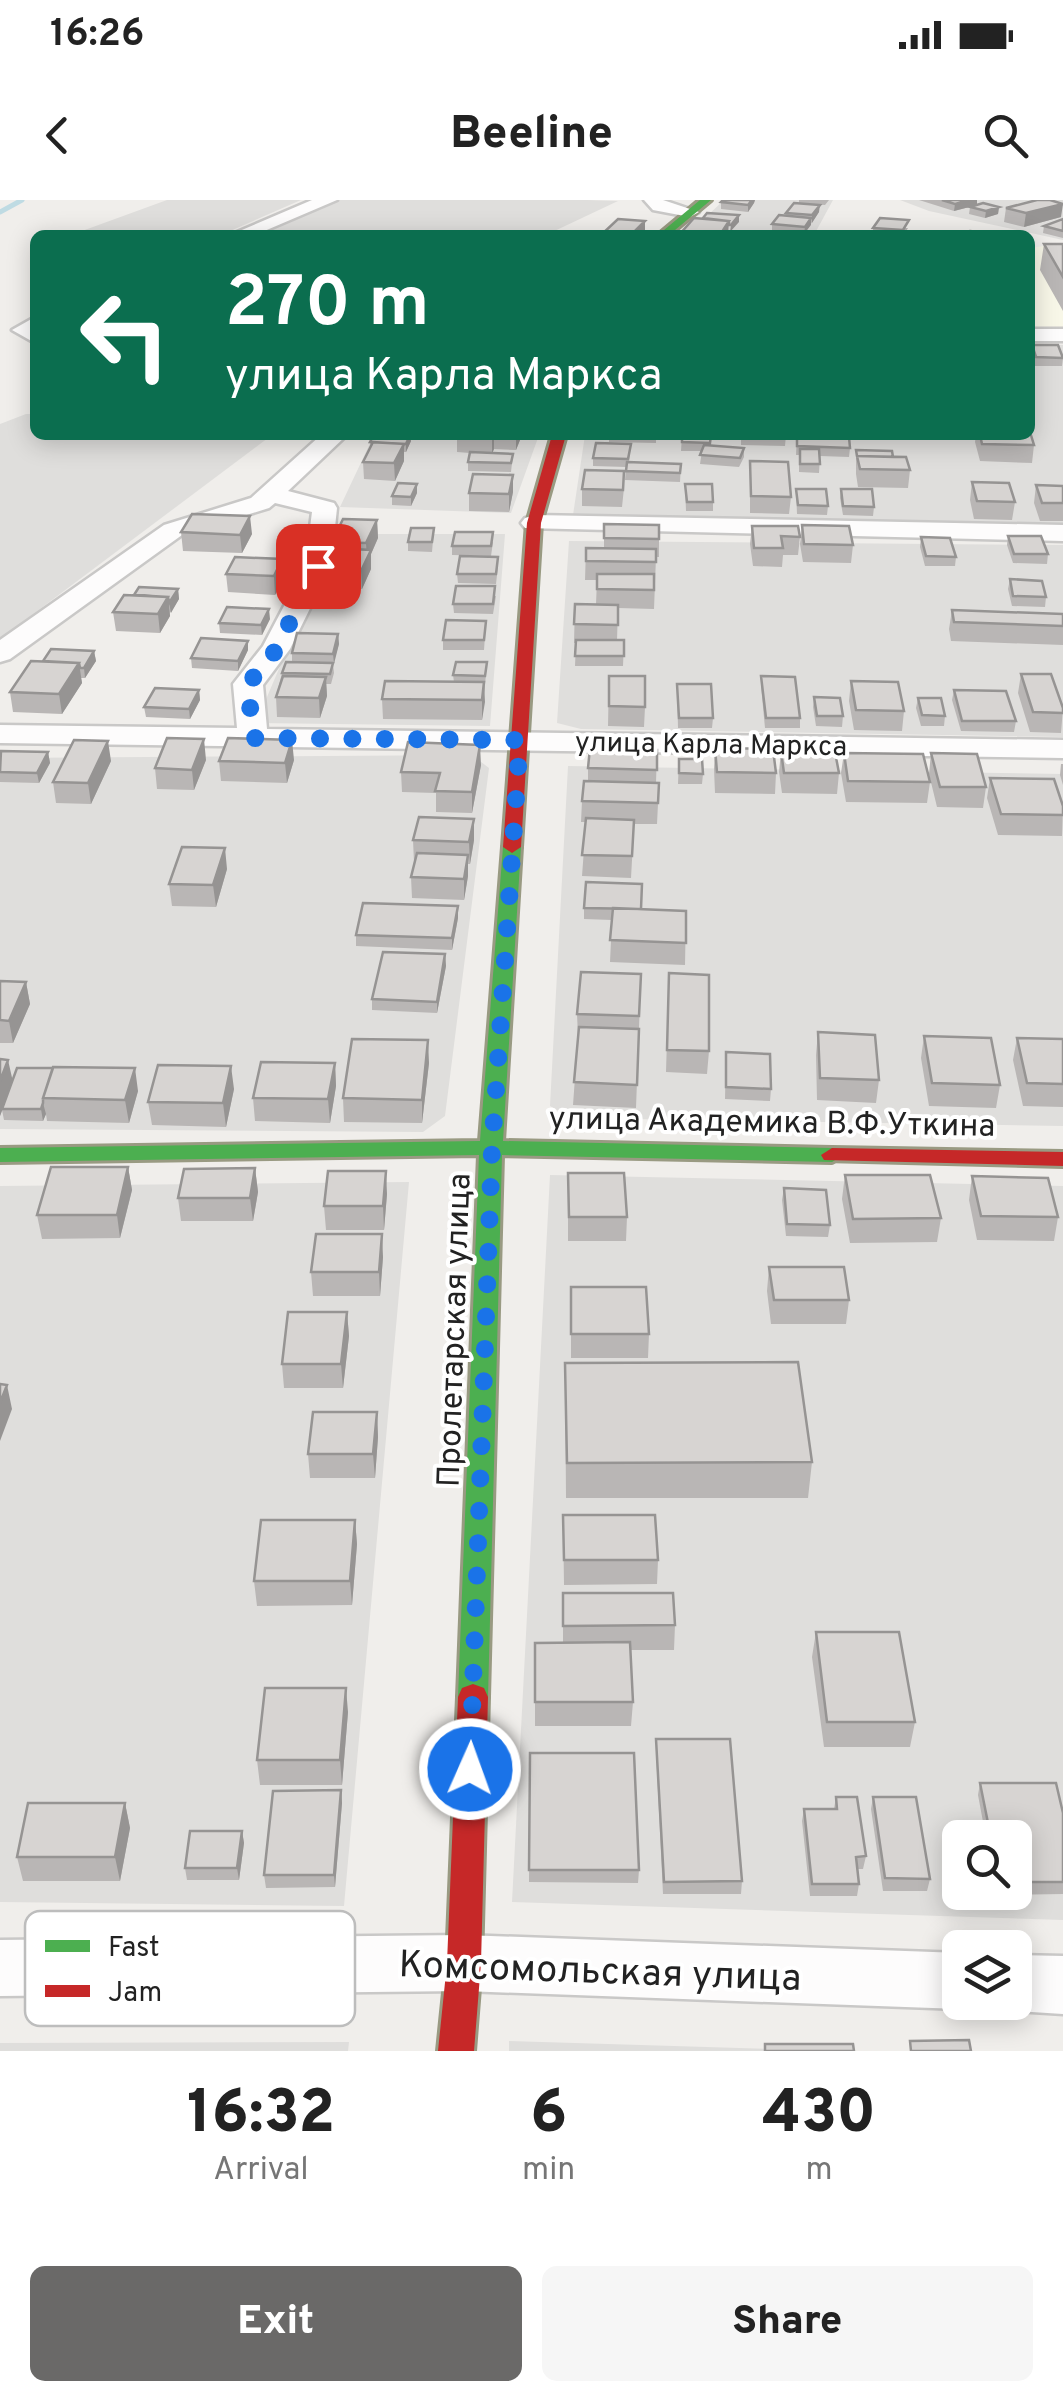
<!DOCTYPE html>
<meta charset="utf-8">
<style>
body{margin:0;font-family:Overpass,sans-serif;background:#f6f6f6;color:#222;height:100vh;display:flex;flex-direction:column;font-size:38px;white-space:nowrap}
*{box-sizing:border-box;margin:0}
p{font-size:32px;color:#767676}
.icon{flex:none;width:55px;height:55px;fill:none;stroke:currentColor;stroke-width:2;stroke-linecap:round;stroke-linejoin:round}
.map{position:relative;height:1851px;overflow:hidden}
.side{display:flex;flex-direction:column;background:#fff;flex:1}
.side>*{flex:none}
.hud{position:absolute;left:30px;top:30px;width:1005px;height:210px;border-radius:15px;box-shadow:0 5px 25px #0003;background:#0b6e4f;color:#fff;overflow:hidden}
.fabs{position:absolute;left:942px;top:1620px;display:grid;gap:20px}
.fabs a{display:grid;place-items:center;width:90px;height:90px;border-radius:15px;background:#fff;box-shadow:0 5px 25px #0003;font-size:50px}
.pin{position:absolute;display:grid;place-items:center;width:85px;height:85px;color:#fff;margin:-42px;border-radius:20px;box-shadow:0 5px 15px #0006}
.me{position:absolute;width:110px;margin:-55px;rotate:2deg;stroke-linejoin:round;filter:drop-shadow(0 0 8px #0008)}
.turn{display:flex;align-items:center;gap:35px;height:210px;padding:0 30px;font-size:45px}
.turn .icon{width:130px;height:130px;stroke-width:2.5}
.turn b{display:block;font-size:70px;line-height:85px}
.eta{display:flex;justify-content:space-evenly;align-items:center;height:170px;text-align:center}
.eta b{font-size:60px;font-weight:800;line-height:70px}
.action{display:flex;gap:20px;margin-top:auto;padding:20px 30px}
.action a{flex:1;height:115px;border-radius:15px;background:#6a6968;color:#fff;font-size:40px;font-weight:800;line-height:115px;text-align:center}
.action a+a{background:#f6f6f6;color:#222}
.status{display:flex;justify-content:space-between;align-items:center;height:70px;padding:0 50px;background:#fff;direction:ltr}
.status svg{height:28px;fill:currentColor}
header{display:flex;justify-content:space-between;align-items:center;height:130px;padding:0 30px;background:#fff;font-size:45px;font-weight:800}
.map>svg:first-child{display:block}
.residential{fill:#dfdedc;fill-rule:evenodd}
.education{fill:#f8f7e8}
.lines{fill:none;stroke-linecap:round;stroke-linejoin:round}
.stream{stroke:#bfdbe3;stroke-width:5}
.street-casing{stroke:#c9c8c7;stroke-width:5}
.fast-casing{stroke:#999a82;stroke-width:6}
.jam-casing{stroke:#999a82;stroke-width:6}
.street{fill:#fdfcfc;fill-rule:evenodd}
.fast{fill:#4caf50;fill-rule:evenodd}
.jam{fill:#c62828;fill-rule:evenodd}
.wall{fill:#b9b6b5}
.shaded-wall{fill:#969493}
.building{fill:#d7d4d2;stroke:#969493;stroke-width:2.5}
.route{stroke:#1a73e8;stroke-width:18;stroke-dasharray:0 32.4}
.labels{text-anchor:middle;stroke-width:8;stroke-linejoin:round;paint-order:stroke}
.far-street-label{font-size:28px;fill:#222;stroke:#fff}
.street-label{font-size:32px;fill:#222;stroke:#fff}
.near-street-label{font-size:38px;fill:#222;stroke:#fff}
.key{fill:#fff;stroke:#bdbdbd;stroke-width:2.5}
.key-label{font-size:28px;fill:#222}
</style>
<div class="status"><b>16:26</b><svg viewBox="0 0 49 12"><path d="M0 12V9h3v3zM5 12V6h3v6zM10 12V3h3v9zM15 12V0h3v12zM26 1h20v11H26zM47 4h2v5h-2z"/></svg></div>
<header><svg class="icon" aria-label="back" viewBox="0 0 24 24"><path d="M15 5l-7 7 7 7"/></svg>Beeline<svg class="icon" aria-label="search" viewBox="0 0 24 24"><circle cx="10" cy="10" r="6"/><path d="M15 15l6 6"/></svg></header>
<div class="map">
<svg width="1063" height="1851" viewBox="0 0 1063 1851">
<rect width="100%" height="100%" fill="#f0eeeb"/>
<path class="residential" d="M167,0H301L221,35H71Z
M333,0H587L618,1L546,35H253Z
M724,0H833L814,35H687Z
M900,0H1063V40L929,11Z
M1030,144L1063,145V323L573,315L585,235H1030Z
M26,214H35V235H272L0,439V224Z
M374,235H539L511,313L340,307Z
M336,334H505L490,526L256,523Z
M569,341L1063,345V537L581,529L557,523Z
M472,555L489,568L445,916L423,932L0,929V558Z
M568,566L1063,574V926L571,918L550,906Z
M550,975L1063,986V1720L512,1702ZM960,1638H1015V1692H960Z
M409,982L344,1706L0,1702V986Z
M509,1841L835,1851H509Z
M349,1842L348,1851H0V1843Z"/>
<path class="education" d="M1052,45L1063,48V128H1030V48Z"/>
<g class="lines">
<path class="stream" d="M0,12L22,0"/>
<defs>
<path id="street" d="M312,0H337L255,35H230Z
M644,0H663L699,12L690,17L653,10Z
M35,117V143L12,130Z
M1030,129H1063V141H1030Z
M321,235H347L288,291L334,303L337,308L331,366L290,449L263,485L267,529L1063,540V558L0,543V525L237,528L233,484L263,446L305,366L312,312L275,303L269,308L182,335L10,459L0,462V440L164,325L251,298Z
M534,315L1063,325V341L525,328L521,323L525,318Z
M464,1735L960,1753V1802H978L960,1809L464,1791L0,1796V1740Z
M1015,1755L1063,1756V1814L1015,1811L993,1803L1015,1802Z"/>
<path id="fast" d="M700,0H711L669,35H658Z
M512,641L521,647L503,941L832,948L843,955L832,962L502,955L488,1497L484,1506L473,1510L462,1506L458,1497L479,955L0,962V948L480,941L503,647Z"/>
<path id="jam" d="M552,235H566L541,323L521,647L512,653L503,647L527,323Z
M832,948L1063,952V966L824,960L821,955Z
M473,1484L484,1488L488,1497L481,1763L474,1851H438L447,1763L458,1497L462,1488Z"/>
</defs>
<use href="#street" class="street-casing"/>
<use href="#fast" class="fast-casing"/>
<use href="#jam" class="jam-casing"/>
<use href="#street" class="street"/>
<use href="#fast" class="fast"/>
<use href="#jam" class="jam"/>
</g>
<path class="wall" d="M723,0H755L754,3L748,12L721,9V2Z
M799,0H829L825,5L799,3Z
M919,0H977V5L954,11Z
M970,7H999L998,14L985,18L969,14Z
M1006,8L1061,17L1024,27L1004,22Z
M819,12L804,34L772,32V24L785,16L786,13Z
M1063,19V38L1043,33L1044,26Z
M873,28H908L904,35H871L873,33Z
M1044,44H1063V111L1040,70Z
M1032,145L1063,158L1062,166H1035L1031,153Z
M457,235H522L516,250L494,249L492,253L513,254L511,272L468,271V262L470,253L457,252Z
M609,235H656V243L609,242Z
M682,235H711L710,245L744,248V257L739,267L700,264L702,251H681Z
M741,235H786L785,246L741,245Z
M797,235L850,248L849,257L820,256L819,273L799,272V255H796Z
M976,235H1030L1034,245L1032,263L980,261L975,242Z
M411,241L406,252H404V261L395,281L364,279L363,262L371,247L370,242Z
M631,244L629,262L681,264L680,282L625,280L626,267L593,266V258Z
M856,250L893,257L910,270L908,288L858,287L856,274Z
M750,261L791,297L789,314L750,313Z
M513,275V292L509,312L469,311V293Z
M972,282L1015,302L1012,320L974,319L970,300Z
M417,284V293L411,306L392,305V296Z
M685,284L713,302V311H686Z
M1036,285L1063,286V321H1040L1034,303Z
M624,288L622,307L582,306V289Z
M796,289L828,306L827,315L797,314Z
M841,289L874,307L873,316L843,315L840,298Z
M377,320L378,338L371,354V369L362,389L323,387L321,369L332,348V342Z
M604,324L659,325V357H656L654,409L618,408L617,440H624L623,466H575L576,443H574L575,404H596L597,380H585L586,348L604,349Z
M802,325L853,345L851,363L803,362L800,344Z
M752,326L800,337L798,355H783L782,367L753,366L750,344Z
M434,328L432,352L408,351V342Z
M181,332L252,334L242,353L183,351Z
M1008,336L1048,354L1047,364L1013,363L1007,345Z
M921,337L956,357L955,366H925L920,347Z
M493,342L491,356L452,355V346Z
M235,357L284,378L275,395L228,392L226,374Z
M498,366L496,384L458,383L457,374Z
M1010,379L1046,397L1045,407L1012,406L1008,389Z
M178,389L179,399L170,413V416L160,433L116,431L113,412L134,395Z
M496,396L493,414L454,413L453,404Z
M952,410L1063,414V445L951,441L949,429Z
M270,419L262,435L220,433L219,423Z
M486,421L484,450H443V440Z
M338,434L339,444L333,464L334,473L331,484H326L327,496L320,518L277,517L276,497L282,473L292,462V453Z
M248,441V450L238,471L192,468L191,458Z
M94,451L96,461L85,478H81L82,483L62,514L13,512L10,492L43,461Z
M487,462L482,520L383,519L382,499L454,482L453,475Z
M1021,474L1063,508L1061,533L1030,532L1018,493Z
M609,476L645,507L644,527L608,526Z
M761,476L800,518V528H765L761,486Z
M851,481L904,511L902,531L854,530L849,501Z
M677,484L713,518L712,528H678Z
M199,490L200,500L190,519L146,517L144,507Z
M954,490L1016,521L1014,532L961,531L952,500Z
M814,497L843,516L842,527L816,526L813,507Z
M918,498L945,516L944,526H921L916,508Z
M715,548L776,573L775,594L715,593L714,569Z
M657,550L656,583H659L657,624H634L631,678L582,676L586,622H581L582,601L588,581V568Z
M781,551L839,573L837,594L782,593L779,572Z
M48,552L50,563L39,583L0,582V553Z
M844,553L930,582L927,603L846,602L841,573Z
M931,553L986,587L983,608L937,607L929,574Z
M679,559L703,574L702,584H678Z
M206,560L194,590L157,589L155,568Z
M294,560L287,583L221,581L219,561Z
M111,561L91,604L56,603L53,582Z
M1061,564H1063V585L1060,575Z
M481,565L472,613L436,612V593L402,592L401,572Z
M990,578L1063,606L1062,636L998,635L987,598Z
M413,640H474L470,664H468V676L464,700L412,698L411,677L414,662Z
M227,669L216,707L172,706L169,684Z
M584,708L686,711L685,765L610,762L612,720L584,719Z
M458,718L452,750L356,746V735Z
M445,754L446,766L437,813L372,810V799Z
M669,773L709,851L707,874L666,872Z
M641,774L636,908L573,905L578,836L577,814Z
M0,781L26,782L30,804L13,843H0Z
M818,832L879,880L876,903L817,900L816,855Z
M924,836L1000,885L996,908L929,906L921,858Z
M1017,838L1063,839V907L1023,906L1013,860Z
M726,852L771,889L770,901L725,899Z
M0,859L12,880L138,891L129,923L47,921L46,914L43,921L4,920L2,910L0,916Z
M335,863L336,886L330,923L255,921L253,898Z
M429,863L422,923L344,922L343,898Z
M234,889L226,927L152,925L148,902Z
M128,967L132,990L120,1038L42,1039L37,1015Z
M255,968L258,992L253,1021H181L178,998Z
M568,973L627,1017L626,1041H568Z
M845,975L941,1018L937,1042L850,1043L842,999Z
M972,976L1058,1017L1054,1041L977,1040L969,1000Z
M784,988L830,1025L828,1037L786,1036L782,1000Z
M387,994L384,1030H326L324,1006Z
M383,1057L380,1096H313L311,1072Z
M769,1067L849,1100L846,1124H771L767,1091Z
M571,1087L649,1134L648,1158H571Z
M347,1112L349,1136L343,1188H284L282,1164Z
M565,1163L812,1262L808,1298H566Z
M377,1212L378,1237L375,1278H310L308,1254Z
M563,1315L658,1360L657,1384L564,1385Z
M355,1320L357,1344L352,1405L257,1406L254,1381Z
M563,1393L675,1425L674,1450H630L633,1502L631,1526H535V1443H563Z
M816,1432L915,1522L910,1547H824L812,1457Z
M348,1512L342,1585H260L257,1560Z
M656,1539L742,1681L741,1694H663L656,1552Z
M530,1553L639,1670L638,1683L529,1682Z
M980,1583L1063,1613V1694L996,1695V1692H1015V1638H986L978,1595Z
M341,1590L342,1603L335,1687L266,1688L264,1675Z
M836,1597L866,1656L863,1669H858L859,1684L857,1696H810L802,1621L804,1609H834Z
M873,1597L930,1679L927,1691H883L871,1609Z
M125,1603L130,1628L120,1681H23L17,1657Z
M242,1631L244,1643L239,1680H187L185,1668Z"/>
<path class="shaded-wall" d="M752,0H755L754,3L748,12V5Z
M970,0H977V5L954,11L955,4Z
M1063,4L1061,17L1024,27L1026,13Z
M820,5L819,12L812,23V15Z
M999,7L998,14L985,18L986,11Z
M739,15V22L730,32L731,25Z
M811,18V25L804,34L805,27Z
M645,21V35H631Z
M729,21L728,35H720Z
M410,235L411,241L406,252V244Z
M492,235H494V249L492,254Z
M516,235H522L516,250Z
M404,244V261L395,281L394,263Z
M513,275V292L509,312V294Z
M417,284V293L411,306V297Z
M250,316L252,334L242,353L240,335Z
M377,320L378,338L371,354V369L362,389L361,371L367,358L366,343Z
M282,359L284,378L275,395L274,376Z
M178,389L179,399L171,413L169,403Z
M168,397L170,416L160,433L158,414Z
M269,409L270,419L262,435L261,425Z
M338,434L339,444L334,464L333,454Z
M248,441V450L238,471V461Z
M94,451L96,461L85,478L84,468Z
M79,463L82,483L62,514L59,494Z
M326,477L327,496L320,518L319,498Z
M484,482L485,502L482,520V500Z
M199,490L200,500L190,519L189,509Z
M204,539L206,560L194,590L192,570Z
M292,540L294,560L287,583L285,563Z
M108,541L111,561L91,604L88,583Z
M480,545L481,565L472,613V592Z
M48,552L50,563L39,583L37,573Z
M474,619V640L470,664L469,642Z
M225,648L227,669L216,707L213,685Z
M468,655V676L464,700V679Z
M458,706V718L452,750V738Z
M445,754L446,766L437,813V802Z
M26,782L30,804L13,843L9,821Z
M428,840L429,863L422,923V900Z
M8,860L13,882L0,916V881Z
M335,863L336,886L330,923L328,899Z
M231,866L234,889L226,927L223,903Z
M135,868L138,891L129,923L125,900Z
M43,903L46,914L43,921L41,909Z
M128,967L132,990L120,1038L117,1015Z
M255,968L258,992L253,1021L250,998Z
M386,971L387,994L384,1030L383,1006Z
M382,1034L383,1057L380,1096L379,1072Z
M347,1112L349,1136L343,1188L341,1164Z
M7,1185L12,1209L0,1241V1203Z
M377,1212L378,1237L375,1278L373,1254Z
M355,1320L357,1344L352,1405L350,1381Z
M346,1488L348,1512L342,1585L340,1560Z
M341,1590L342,1603L335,1687L334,1675Z
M125,1603L130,1628L120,1681L115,1657Z
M242,1631L244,1643L239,1680L237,1668Z"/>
<path class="building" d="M723,0H752L748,5L721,2Z
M942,0H970L955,4Z
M1037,0H1050L1063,4L1026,13L1006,8Z
M794,3L820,5L812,15L786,13Z
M983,3L999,7L986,11L970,7Z
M707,13L739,15L731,25H729V21L703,18Z
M779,15L811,18L805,27L772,24Z
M694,18L729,21L720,35H679Z
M880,18L909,20L903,30L873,28Z
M618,19L645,21L631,35H601Z
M1063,19V31L1044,26Z
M970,31L994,34L967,35Z
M773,32L806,34L772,35Z
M1044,44H1063V77Z
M1032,145H1058L1063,158L1036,157Z
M1030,232L1034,245L982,244L980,235H1030Z
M374,235H410L406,244L370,242Z
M457,235H492L491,237Z
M682,235H711L710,243L682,242Z
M797,235L849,237L850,248L797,246Z
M373,242L404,244L394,263L363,262Z
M596,243L631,244L628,259L593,258Z
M704,245L744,248L740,258L700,255Z
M800,249H819L820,264H800Z
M856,250L892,251L893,257L857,256Z
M470,252L513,254L511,263L468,262Z
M857,256L906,257L910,270L860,269Z
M750,261L788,262L791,297L751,296Z
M627,262L681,264L680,273L626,271Z
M585,270L624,271L623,290L582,289Z
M473,274L513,275L509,294L469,293Z
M972,282L1009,283L1015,302L977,301Z
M398,283L417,284L411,297L392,296Z
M685,284H712L713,302H687Z
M1036,285L1063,286V303H1042Z
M796,289H826L828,306L798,305Z
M841,289H872L874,307L843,306Z
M192,314L250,316L240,335L181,332Z
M343,319L377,320L366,343L332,342Z
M604,324L659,325V339L604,338Z
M802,325L849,326L853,345L804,344Z
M752,326H798L800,337L781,336L783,348H754Z
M411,328H434L432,342H408Z
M455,332H493L491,346H452Z
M1008,336H1041L1048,354H1014Z
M921,337L950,338L956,357L926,356Z
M332,348L371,350L361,371L321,369Z
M586,348L656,349V362L586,361Z
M460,356L498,357L496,374H457Z
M235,357L282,359L274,376L226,374Z
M597,374H654V390L597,389Z
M1010,379L1042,381L1046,397L1013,396Z
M456,386H495L493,404H453Z
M139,387L178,389L169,403L168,397L134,395Z
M124,395L168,397L158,414L113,412Z
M575,404L618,405V425L574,424Z
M227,407L269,409L261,425L219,423Z
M952,410L1063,414V426L954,422Z
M446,420L486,421L484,440H443Z
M297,433L338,434L333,454L292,453Z
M201,438L248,441L238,461L191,458Z
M576,440H624V456H575Z
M51,449L94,451L84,468H80L79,463L43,461Z
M31,461L79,463L59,494L10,492Z
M286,462L333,463L330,474L282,473Z
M456,462H487L485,476L453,475Z
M1021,474H1051L1063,508V513L1033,512Z
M283,476L326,477L319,498L276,497Z
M609,476H645V507L609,506Z
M761,476L795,477L800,518H766Z
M385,481L484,482L482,500L382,499Z
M851,481L898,482L904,511L856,510Z
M677,484H711L713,518H679Z
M155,488L199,490L189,509L144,507Z
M954,490L1006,491L1016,521H962Z
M814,497L840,498L843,516H817Z
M918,498H941L945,516L922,515Z
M167,538L204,539L192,570L155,568Z
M228,538L292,540L285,563L219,561Z
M74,540L108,541L88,583L53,582Z
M408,542L480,545L472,592L435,591L440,573L401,572Z
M590,548L657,550V570L588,568Z
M715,548L773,549L776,573L717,572Z
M1,551L48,552L37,573L0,572Z
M781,551L835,552L839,573H784Z
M844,553L923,554L930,582L848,581Z
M931,553L977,554L986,587H940Z
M679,559H702L703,574L679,573Z
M990,578L1054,579L1063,606V615L1001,614Z
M584,581L659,583L658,603L582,601Z
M419,617L474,619L469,642L413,640Z
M586,618L634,620L632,656L582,655Z
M182,647L225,648L213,685L169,684Z
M417,653L468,655L464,679L411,677Z
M586,682L642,684L641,709L584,708Z
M363,703L458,706L452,738L356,735Z
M613,708L686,711V743L610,740Z
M383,752L445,754L437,802L372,799Z
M581,772L641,774L639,816L577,814Z
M669,773L709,775V851L667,850Z
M0,781L26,782L9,821L0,820Z
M579,827L639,829L637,885L574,882Z
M818,832L875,835L879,880L820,878Z
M924,836L991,838L1000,885L932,883Z
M1017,838L1063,839V884L1027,883Z
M352,839L428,840L422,900L343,898Z
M726,852L770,854L771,889L726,887Z
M0,859L8,860L0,881Z
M261,862L335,863L328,899L253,898Z
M158,865L231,866L223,903L148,902Z
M53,867L135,868L125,900L43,898Z
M17,868H53L43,898V903L41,909H2Z
M51,967H128L117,1015H37Z
M255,968L250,998H178L184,969Z
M328,971H386L383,1006H324Z
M568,973H624L627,1017H569Z
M845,975H930L941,1018L853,1019Z
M972,976L1048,978L1058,1017L981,1016Z
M784,988L826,990L830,1025L787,1024Z
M316,1034H382L379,1072H311Z
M769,1067H844L849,1100H774Z
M571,1087H646L649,1134H571Z
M288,1112H347L341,1164H282Z
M798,1162L812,1262L567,1263L565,1163Z
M0,1184L7,1185L0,1203Z
M313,1212H377L373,1254H308Z
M563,1315H655L658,1360H564Z
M261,1320H355L350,1381H254Z
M563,1393H673L675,1425L563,1426Z
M816,1432H899L915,1522H827Z
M630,1442L633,1502H535V1443Z
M265,1488H346L340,1560H257Z
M656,1539H730L742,1681L664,1682Z
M530,1553H634L639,1670H529Z
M980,1583H1056L1063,1613V1682H1015V1638H991Z
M341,1590L334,1675H264L273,1591Z
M836,1597H857L866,1656L856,1657L859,1684H812L804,1609H837Z
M873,1597H916L930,1679L885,1678Z
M28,1603H125L115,1657H17Z
M190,1631H242L237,1668H185Z
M969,1840L971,1851H911L910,1841Z
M765,1844H853L854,1851H765Z"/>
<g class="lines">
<path class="route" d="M318,366L276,450L248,484L253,538L520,540L492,948L470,1569"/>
</g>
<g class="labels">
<g class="far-street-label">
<text transform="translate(711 543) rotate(1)" y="10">улица Карла Маркса</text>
</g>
<g class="street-label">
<text transform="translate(772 921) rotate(1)" y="11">улица Академика В.Ф.Уткина</text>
<text transform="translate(453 1130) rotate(-88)" y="11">Пролетарская улица</text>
</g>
<g class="near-street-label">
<text transform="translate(600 1770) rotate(2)" y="13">Комсомольская улица</text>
</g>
</g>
<rect x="25" y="1711" width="330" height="115" rx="15" class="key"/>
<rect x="45" y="1740" width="45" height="12" fill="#4caf50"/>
<rect x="45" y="1785" width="45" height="12" fill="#c62828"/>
<g class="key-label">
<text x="108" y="1756">Fast</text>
<text x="108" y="1801">Jam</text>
</g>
</svg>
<div class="fabs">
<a><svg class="icon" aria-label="search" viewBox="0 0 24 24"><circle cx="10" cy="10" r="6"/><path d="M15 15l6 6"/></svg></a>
<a><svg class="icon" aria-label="layers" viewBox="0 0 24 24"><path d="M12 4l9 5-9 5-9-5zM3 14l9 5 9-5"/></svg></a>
</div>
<div class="pin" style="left:318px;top:366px;background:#d93025"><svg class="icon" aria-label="arrive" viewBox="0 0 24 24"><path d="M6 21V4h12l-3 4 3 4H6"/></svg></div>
<svg class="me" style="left:470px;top:1569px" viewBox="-20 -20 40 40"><circle r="17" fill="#1a73e8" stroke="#fff" stroke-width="3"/><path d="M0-11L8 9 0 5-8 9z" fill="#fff"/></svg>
<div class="hud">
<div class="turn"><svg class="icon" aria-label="left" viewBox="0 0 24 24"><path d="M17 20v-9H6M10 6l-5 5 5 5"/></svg><div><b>270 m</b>улица Карла Маркса</div></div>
</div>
</div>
<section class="side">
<div class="eta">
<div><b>16:32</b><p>Arrival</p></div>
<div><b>6</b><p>min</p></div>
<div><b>430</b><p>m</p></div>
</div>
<div class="action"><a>Exit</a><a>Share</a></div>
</section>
